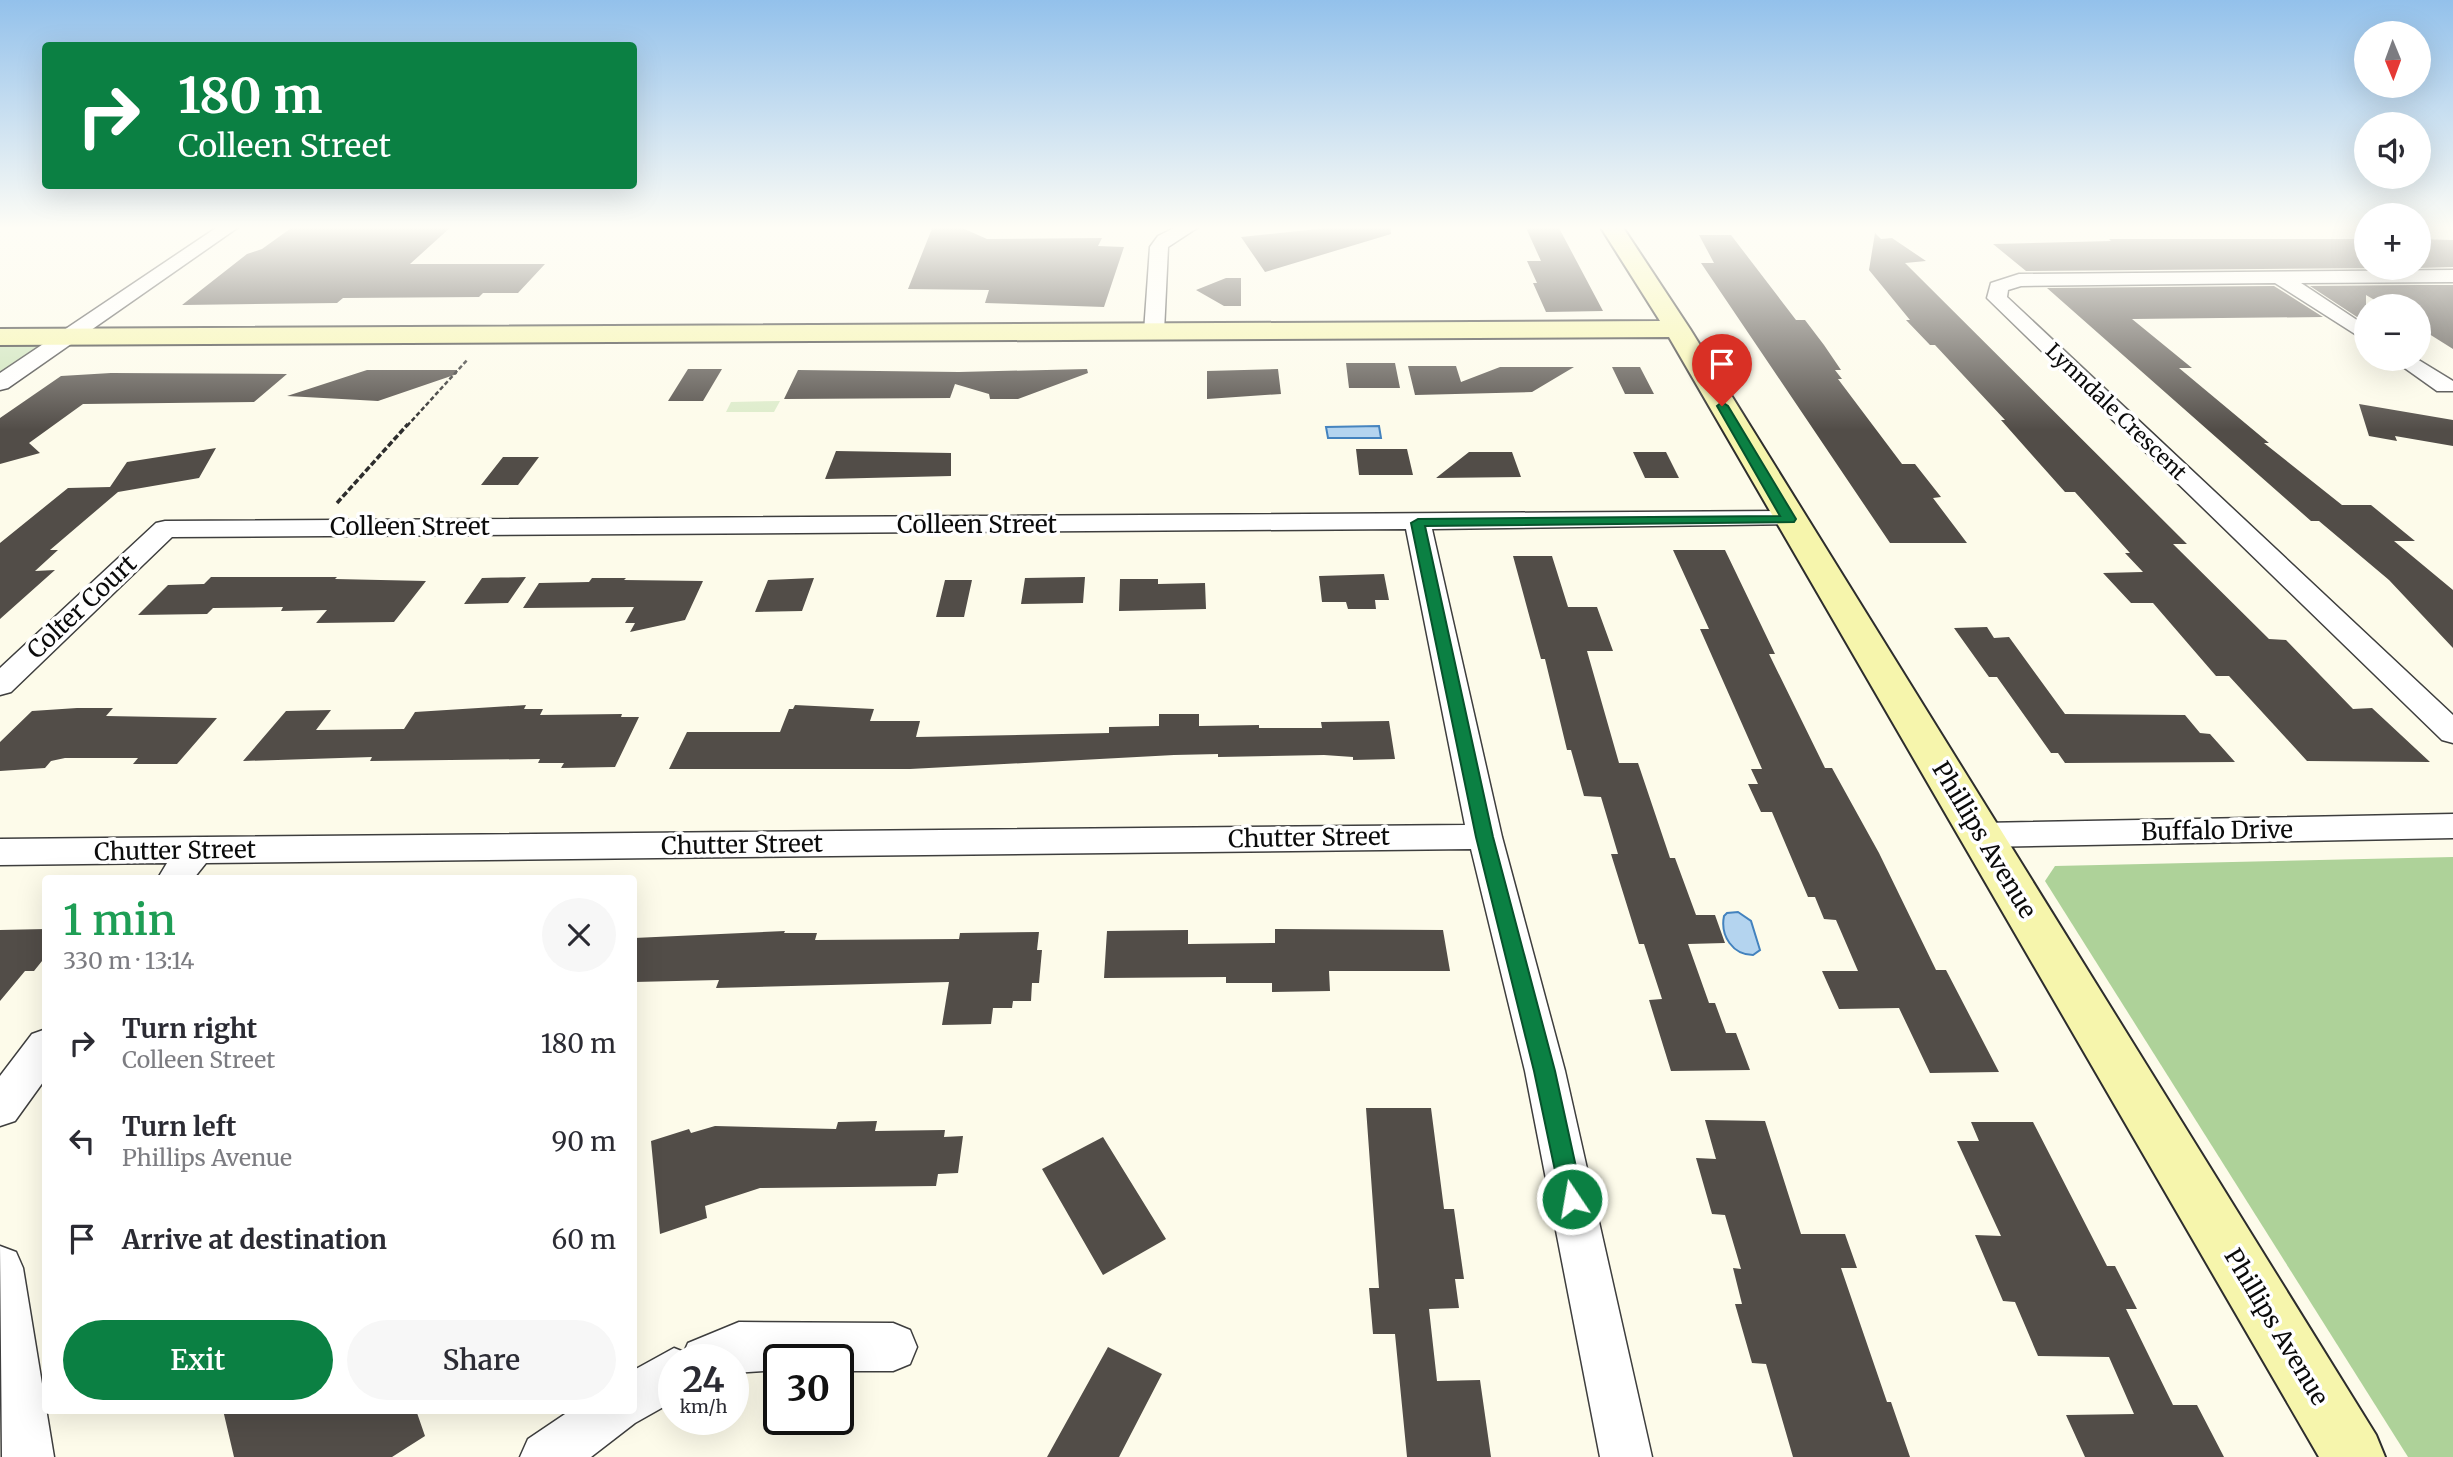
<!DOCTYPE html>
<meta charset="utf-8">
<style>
body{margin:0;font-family:Merriweather,serif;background:#f7f7f7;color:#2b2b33;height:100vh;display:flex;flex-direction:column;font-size:26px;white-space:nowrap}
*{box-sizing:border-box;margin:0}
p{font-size:23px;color:#7c7c81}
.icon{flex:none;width:38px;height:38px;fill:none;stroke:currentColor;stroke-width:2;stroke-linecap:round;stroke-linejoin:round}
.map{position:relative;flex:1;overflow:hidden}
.panel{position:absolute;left:42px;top:875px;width:595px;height:539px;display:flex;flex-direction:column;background:#fff;border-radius:7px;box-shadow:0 7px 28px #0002}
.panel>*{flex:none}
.top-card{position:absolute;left:42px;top:42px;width:595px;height:147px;border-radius:7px;box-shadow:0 7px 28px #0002;background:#0b8043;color:#fff;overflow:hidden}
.needle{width:46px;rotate:179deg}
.tools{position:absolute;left:2354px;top:21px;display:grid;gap:14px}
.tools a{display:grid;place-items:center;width:77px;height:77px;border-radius:50%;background:#fff;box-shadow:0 7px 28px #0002;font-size:35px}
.speed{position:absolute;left:658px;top:1344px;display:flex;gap:14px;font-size:35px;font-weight:700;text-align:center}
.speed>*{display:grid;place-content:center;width:91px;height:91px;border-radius:50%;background:#fff;box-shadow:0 7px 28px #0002;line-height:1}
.speed small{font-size:18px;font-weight:400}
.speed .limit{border:4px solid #111;border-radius:10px;background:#fff;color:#111}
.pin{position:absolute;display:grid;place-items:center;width:60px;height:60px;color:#fff;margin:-72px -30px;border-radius:50% 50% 50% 0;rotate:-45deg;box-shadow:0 0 7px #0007}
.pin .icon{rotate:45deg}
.me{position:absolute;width:77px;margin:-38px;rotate:348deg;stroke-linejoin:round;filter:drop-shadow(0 0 5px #0008)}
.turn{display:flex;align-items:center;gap:24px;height:147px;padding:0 21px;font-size:32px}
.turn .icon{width:91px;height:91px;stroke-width:2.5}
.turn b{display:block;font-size:49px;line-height:60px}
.round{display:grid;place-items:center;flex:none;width:74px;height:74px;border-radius:37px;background:#f7f7f7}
.summary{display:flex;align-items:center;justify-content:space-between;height:119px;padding:0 21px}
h1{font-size:42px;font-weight:600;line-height:52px;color:#1e9e55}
.button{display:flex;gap:14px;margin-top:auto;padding:14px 21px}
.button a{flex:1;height:80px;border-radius:42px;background:#0b8043;color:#fff;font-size:28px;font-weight:600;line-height:80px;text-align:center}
.button a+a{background:#f7f7f7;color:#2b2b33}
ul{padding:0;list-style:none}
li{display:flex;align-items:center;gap:21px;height:98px;padding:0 21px}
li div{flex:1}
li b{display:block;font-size:26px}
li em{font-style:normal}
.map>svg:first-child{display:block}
.green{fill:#cbe3b8}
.forest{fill:#aed299}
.pitch{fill:#dcebc9}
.water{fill:#b4d4ef;stroke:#4382be;stroke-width:2}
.building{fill:#524d48}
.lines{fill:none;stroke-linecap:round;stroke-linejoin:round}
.street-casing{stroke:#3e3e3e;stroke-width:3}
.secondary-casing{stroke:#2d2d2d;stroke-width:4}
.path-far1{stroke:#2d2d2d;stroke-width:2.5;stroke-dasharray:4.5 2.5;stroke-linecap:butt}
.path{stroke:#2d2d2d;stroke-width:3.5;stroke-dasharray:6 2.5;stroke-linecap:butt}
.street{fill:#fff;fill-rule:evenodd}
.secondary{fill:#f6f5ac;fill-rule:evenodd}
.route{fill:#0b8043;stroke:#07532c;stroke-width:2}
.labels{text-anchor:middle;stroke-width:7;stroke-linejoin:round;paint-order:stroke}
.far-street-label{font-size:21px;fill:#0b0b0b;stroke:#fff}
.street-label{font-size:24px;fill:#0b0b0b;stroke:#fff}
</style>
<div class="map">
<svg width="2453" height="1457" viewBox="0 0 2453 1457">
<rect width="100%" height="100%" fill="#fdfbea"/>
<path class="green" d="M0,343H34L39,348L0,375Z"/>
<path class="forest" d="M2453,857V1457H2408L2045,881L2055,866Z"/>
<path class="pitch" d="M780,401L774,412H726L731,402Z"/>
<path class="water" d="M1379,426L1381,438H1328L1326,427Z
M1738,912L1751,921L1760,950L1753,955C1733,955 1720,936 1724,916L1727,913Z"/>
<path class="building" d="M294,226H452L410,264H545L518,293H483L479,297L343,298L337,303L182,305L247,254L262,249Z
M933,226H958L987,239L1102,238L1098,246L1124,247L1104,307L985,303L989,290L908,289Z
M1345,226H1390L1391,234L1265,272L1241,237Z
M1526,228H1559L1603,311L1546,312L1533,283H1537L1527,261H1541Z
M1875,233L1881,239L1892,238L1926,261L1905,263L2187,544H2173L2269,639L2286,640L2353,709L2372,708L2430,762L2307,761L2229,676H2216L2153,603H2131L2103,573L2143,572L2125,553H2130L2075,492H2065L2001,420H2005L1935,345H1930L1906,320H1910L1869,270Z
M1699,235H1731L1796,320H1805L1824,345L1841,370H1835L1842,379H1838L1902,464H1915L1941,497L1933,498L1967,543H1890L1701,263H1714Z
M2109,239H2354L2366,246V268H2387L2026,271L1993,244L2111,241Z
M2418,239L2453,240V267L2418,268Z
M1226,278H1241V306H1224L1196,290Z
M2416,285H2453V349L2418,327V306H2385L2366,295V317H2357L2310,286Z
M2274,286L2323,317L2132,319L2192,368H2179L2269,443H2264L2342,505H2371L2415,541H2394L2453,590V648L2389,580L2319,521H2311L2047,288Z
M1346,363H1395L1400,388H1349Z
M1408,366H1456L1461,382L1500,367H1574L1532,392L1415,395Z
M1612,367H1640L1654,394H1625Z
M688,369H722L703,401H668Z
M1087,369L1088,373L1018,399H990L989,394L955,384L950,398L784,399L798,370L959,372Z
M1278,369L1281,394L1207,399V371Z
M367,370H457V374L378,401L287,396Z
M111,373L287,374L254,402L83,404L29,443L40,453L0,464V418L61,376Z
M2359,404L2453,420V446L2395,436L2397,441L2369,436Z
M216,448L199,478L118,492L50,550H58L35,571L55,570L0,619V543L68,488L110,487L127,462Z
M1356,449H1407L1413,475H1359Z
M836,451L951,453V476L825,479Z
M1469,452H1512L1521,477L1436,478Z
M1633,452H1666L1679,478H1645Z
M503,457H539L518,485H481Z
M1673,550H1725L1775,654H1769L1825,768H1832L1879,853L1936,970H1946L1999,1072L1930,1073L1899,1008L1839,1009L1822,971H1858L1836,920L1824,919L1815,897H1808L1772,812H1761L1748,784H1758L1751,769H1762L1700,629H1709Z
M1513,556H1552L1568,607H1597L1613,651H1587L1619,763H1638L1670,858H1675L1696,915H1715L1725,943L1688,944L1709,1003H1715L1726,1033H1736L1750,1070L1671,1071L1649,1000L1662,999L1644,944H1639L1611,854H1618L1601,797L1584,796L1571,750H1567L1545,659H1541Z
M1384,574L1389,600H1375L1376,609H1348L1346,602H1322L1319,576Z
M211,577H337L335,579L426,581L394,622L316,623L327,610L281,611L283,607L213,608L207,614L138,615L168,585L204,584Z
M526,577L508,603L464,604L482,578Z
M1085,577L1083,603L1021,604L1025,578Z
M592,578H626L624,580L703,581L685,620L630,632L635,623H625L634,607L523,608L539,583L589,582Z
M814,578L802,611L755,612L768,580Z
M1120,579H1158V584L1205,583L1206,609L1119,611Z
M945,580H972L964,617H936Z
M1987,627L1994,638L2009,637L2065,714L2185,715L2200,733L2210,734L2235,762L2065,763L2058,753H2051L1997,677H1989L1954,628Z
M526,705L524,709H543L540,715L622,714L621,717H639L615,767L561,768L564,763H538L540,759L370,761L372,757L243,761L286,711L331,710L316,730L404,729L415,712Z
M795,705L874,709L870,721H920L916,737L1109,733V727L1159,726V714H1199V726L1259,725V728H1322L1321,722L1389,721L1395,759L1353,760V757L1324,755L1218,757V754L1174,755L910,769H669L687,732H780L789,709H793Z
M77,708H113L106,716L217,718L177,764H133L138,758H65L51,761L45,768L0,771V742L32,711Z
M46,929V956L34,971H25L0,1001V930Z
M1275,929L1443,930L1450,971H1329L1330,991L1272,992V983H1226V977L1104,978L1107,931L1188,930V944L1275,943Z
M785,931L784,933H817L815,940L959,939L960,933L1039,932L1037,950H1042L1039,983H1032L1031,1001H1013L1012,1008H993L991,1024L942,1025L949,982L716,988L719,980L634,982V938Z
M1366,1108H1431L1444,1209H1454L1464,1279H1455L1459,1308L1429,1309L1437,1381L1480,1380L1491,1457H1407L1395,1334H1373L1369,1288H1379Z
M1705,1120L1765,1121L1801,1234H1845L1857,1268H1841L1887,1402H1891L1910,1457H1793L1766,1364L1752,1363L1735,1304H1742L1733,1268L1741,1269L1725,1215L1712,1214L1696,1158L1716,1159Z
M877,1121L875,1131L945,1130L944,1137L963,1136L958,1173L938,1174L936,1186L760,1188L705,1206L707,1218L660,1234L651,1141L689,1129L691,1133L715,1126L836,1129L838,1122Z
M1971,1122H2033L2107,1266H2115L2137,1309H2126L2173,1405H2197L2224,1457H2085L2066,1415L2134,1414L2109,1357L2038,1356L2015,1302L2003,1301L1975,1235L2001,1236L1957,1141H1979Z
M1103,1137L1166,1239L1103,1275L1042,1169Z
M1108,1347L1162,1374L1119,1457H1047Z
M223,1410H416L425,1436L392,1457H234Z"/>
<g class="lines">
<defs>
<path id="street" d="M219,226H240L8,388L0,390V373Z
M1178,226H1200L1168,247L1164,332L1154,338L1144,332L1150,247L1158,236Z
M2453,270V282L2301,283L2366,326V341L2275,283L2021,286L2008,290L2007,297L2453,715V743L2442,740L1987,298L1991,283L2019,274Z
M2392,359H2417L2453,381V391H2437Z
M1789,511L1798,514L1802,519L1798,524L1432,529L1502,837L1565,1071L1652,1457H1600L1525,1071L1471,849L206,863L194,878H158L167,863L0,865V839L1465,825L1406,529L172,537L11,692L0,695V668L156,523L165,521Z
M2453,814V838L1982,847L1970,844L1965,835L1970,826L1982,823Z
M46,1029V1078L15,1121L0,1126V1076L32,1034Z
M0,1246L16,1252L23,1268L54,1457H2Z
M739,1322L893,1323L910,1330L917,1347L910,1364L893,1371H838V1360H779V1370L733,1373V1360H674V1401L635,1423L591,1457H520L528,1439L571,1410H634V1370L674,1348L684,1352L688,1343Z"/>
<path id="secondary" d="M1600,226H1622L1690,329L2376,1435L2385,1457H2319L1669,337L0,345V329L1660,321Z"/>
</defs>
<use href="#street" class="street-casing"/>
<use href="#secondary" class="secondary-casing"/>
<path class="path-far1" d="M407,426L468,359"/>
<path class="path" d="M337,503L408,424"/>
<use href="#street" class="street"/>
<use href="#secondary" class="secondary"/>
</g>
<linearGradient id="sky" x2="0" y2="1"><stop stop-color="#93c1eb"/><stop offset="0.53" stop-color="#fefdf6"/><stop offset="1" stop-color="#fefdf6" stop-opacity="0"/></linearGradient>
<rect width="2453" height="430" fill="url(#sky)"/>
<path class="route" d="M1722,402L1728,406L1796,519L1794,522L1425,526L1493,837L1555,1071L1583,1199L1580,1207L1572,1210L1564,1207L1561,1199L1534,1071L1476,837L1411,523L1418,519L1780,516L1717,406Z"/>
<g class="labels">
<g class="far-street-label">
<text transform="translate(2116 412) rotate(44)" y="7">Lynndale Crescent</text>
</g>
<g class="street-label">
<text x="977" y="533">Colleen Street</text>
<text x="410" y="535">Colleen Street</text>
<text transform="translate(82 607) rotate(-43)" y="8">Colter Court</text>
<text transform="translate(2217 831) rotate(-1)" y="8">Buffalo Drive</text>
<text transform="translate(1309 838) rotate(-1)" y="8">Chutter Street</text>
<text transform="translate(1984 840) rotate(59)" y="8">Phillips Avenue</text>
<text transform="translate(742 845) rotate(-1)" y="8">Chutter Street</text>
<text transform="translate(175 851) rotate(-1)" y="8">Chutter Street</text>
<text transform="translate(2276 1327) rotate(59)" y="8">Phillips Avenue</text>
</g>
</g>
</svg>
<div class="tools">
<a><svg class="needle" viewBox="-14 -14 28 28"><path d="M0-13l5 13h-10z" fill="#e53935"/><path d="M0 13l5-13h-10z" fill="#7c7c81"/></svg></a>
<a><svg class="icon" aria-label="sound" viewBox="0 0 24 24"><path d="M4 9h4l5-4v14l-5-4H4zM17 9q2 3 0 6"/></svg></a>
<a>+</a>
<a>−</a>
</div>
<div class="speed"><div>24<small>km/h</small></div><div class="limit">30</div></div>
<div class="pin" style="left:1722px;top:406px;background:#d93025"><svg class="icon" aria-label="arrive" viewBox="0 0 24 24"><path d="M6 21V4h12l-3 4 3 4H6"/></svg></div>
<svg class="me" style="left:1572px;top:1199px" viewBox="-20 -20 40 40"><circle r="17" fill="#0b8043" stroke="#fff" stroke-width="3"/><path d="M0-11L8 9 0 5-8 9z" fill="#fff"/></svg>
<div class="top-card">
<div class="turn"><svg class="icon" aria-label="right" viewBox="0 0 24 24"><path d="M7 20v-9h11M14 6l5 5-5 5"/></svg><div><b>180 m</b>Colleen Street</div></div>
</div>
<section class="panel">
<div class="summary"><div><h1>1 min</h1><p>330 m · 13:14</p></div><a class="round"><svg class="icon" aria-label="close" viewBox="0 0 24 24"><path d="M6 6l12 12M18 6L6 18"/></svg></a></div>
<ul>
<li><svg class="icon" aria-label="right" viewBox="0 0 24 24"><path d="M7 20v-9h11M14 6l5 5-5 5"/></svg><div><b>Turn right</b><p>Colleen Street</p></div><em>180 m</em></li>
<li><svg class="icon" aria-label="left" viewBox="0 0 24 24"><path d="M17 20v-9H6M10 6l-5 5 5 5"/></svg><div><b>Turn left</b><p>Phillips Avenue</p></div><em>90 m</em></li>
<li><svg class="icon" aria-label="arrive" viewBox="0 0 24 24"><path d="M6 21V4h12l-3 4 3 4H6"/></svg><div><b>Arrive at destination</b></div><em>60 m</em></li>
</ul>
<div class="button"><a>Exit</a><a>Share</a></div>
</section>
</div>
